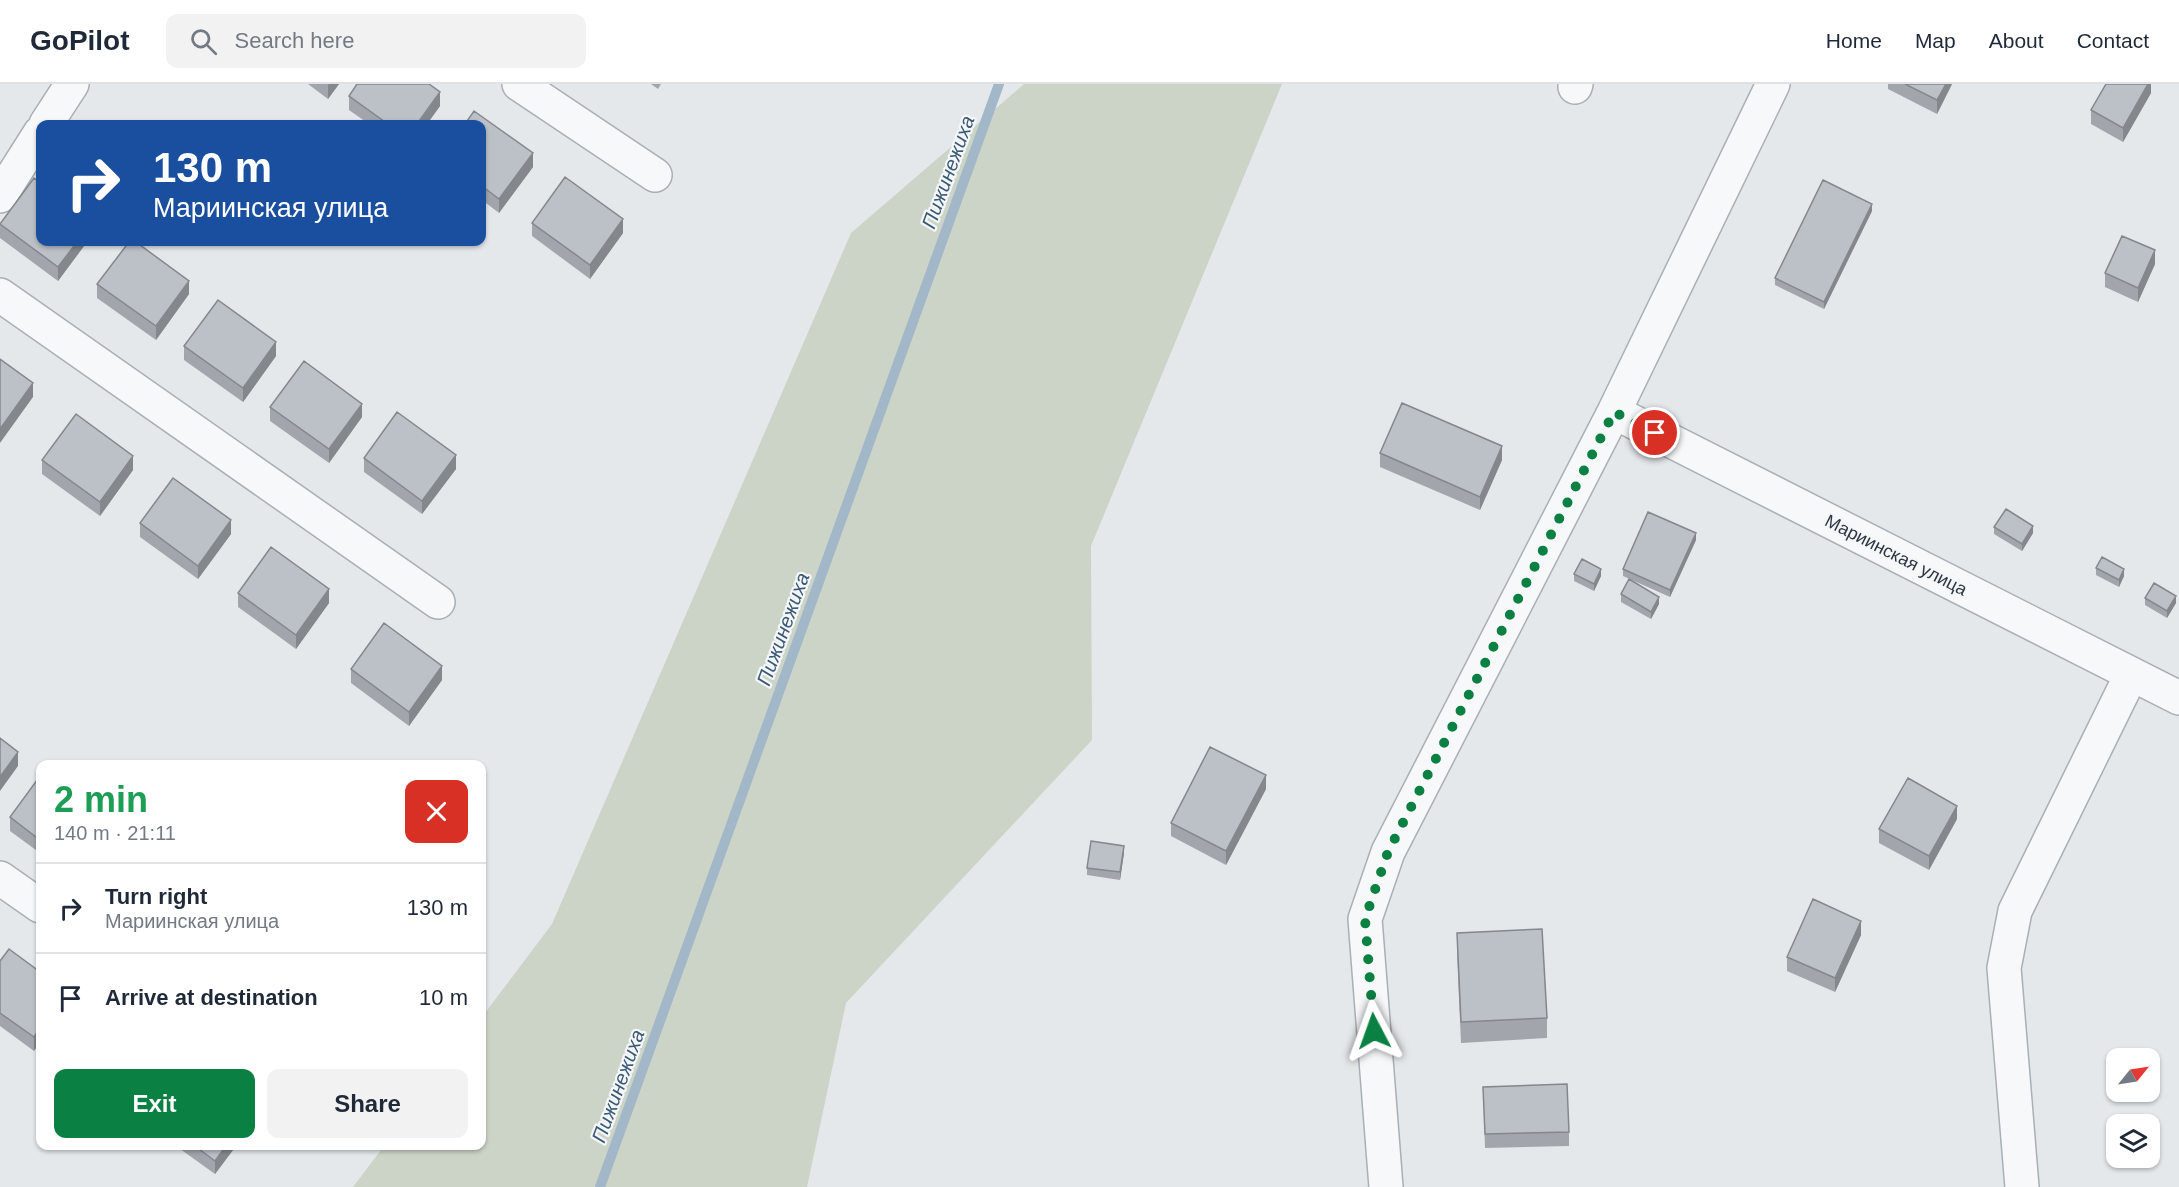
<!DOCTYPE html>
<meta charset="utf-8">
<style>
body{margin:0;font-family:Arial,sans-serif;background:#f2f2f3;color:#1f2937;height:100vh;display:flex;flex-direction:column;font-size:22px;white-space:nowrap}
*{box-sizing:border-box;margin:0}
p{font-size:20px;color:#747a83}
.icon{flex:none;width:33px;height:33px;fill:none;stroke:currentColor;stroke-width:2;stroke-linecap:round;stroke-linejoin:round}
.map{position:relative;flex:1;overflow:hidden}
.panel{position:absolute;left:36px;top:676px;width:450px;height:390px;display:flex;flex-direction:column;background:#fff;border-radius:12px;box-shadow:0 2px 4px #0004}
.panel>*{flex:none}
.hud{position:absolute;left:36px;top:36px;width:450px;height:126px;border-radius:12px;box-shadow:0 2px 4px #0004;background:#1a4fa0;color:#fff;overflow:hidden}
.needle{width:39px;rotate:60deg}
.controls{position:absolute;left:2106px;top:964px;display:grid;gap:12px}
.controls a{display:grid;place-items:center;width:54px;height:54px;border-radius:12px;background:#fff;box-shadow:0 2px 4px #0004;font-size:30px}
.pin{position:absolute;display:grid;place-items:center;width:51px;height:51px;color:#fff;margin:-26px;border:3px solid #fff;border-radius:50%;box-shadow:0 2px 6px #0007}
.me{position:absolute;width:66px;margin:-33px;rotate:356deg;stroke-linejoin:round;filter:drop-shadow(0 0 4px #0008)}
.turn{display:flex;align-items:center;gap:21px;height:126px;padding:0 18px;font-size:27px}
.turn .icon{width:78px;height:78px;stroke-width:2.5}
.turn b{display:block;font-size:42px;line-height:51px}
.round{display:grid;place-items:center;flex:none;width:63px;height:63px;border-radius:12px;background:#f2f2f3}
.overview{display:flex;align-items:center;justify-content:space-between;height:102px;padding:0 18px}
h1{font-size:36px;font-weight:800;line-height:45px;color:#1e9e55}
.cta{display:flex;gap:12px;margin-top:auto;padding:12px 18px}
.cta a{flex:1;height:69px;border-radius:12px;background:#0b8043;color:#fff;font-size:24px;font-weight:800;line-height:69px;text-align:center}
.cta a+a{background:#f2f2f3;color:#1f2937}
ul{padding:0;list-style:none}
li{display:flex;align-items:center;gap:18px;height:90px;padding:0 18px;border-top:2px solid #e0e1e3}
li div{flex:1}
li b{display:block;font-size:22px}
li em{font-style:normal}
header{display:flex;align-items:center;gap:36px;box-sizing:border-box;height:84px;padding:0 30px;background:#fff;border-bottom:2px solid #e0e1e3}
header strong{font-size:28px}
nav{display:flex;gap:33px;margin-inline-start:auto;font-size:21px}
.search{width:420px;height:54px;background:#f2f2f3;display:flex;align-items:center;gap:15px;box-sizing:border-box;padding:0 21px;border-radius:12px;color:#747a83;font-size:22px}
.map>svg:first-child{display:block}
.green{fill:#cbd4c6}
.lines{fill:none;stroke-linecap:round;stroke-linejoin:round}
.stream{stroke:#a2b8c8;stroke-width:10}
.minor-casing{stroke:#a9afb5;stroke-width:36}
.minor{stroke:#f7f8fa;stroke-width:33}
.wall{fill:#a2a6ac}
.shaded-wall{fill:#84878c}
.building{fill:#bcc1c8;stroke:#84878c;stroke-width:1.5}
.route{stroke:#0b8043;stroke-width:10;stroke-dasharray:0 18}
.labels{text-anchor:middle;stroke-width:4.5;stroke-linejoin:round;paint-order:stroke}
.street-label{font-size:18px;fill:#2d3743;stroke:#f4f6f8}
.water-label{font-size:20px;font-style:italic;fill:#395974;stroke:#f4f6f8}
</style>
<header>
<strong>GoPilot</strong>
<div class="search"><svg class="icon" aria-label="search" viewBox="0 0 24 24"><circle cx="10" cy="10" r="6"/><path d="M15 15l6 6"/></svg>Search here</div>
<nav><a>Home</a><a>Map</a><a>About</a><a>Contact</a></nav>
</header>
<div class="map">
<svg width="2179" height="1103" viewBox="0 0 2179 1103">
<rect width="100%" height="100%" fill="#e4e8eb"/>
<path class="green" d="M1024,0H1282L1091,462L1092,656L846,919L807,1103H353L384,1062H482V933L552,840L851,149Z"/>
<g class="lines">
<path class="stream" d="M600,1103L999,0"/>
<defs>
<path id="minor" d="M519,0L655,91
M1575,3L1576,0
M46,40L72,0
M0,112L40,49
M0,211L438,518
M1614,328L2179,614
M0,794L40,822
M1386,1103L1365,835L1388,768L1614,328L1773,0
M2022,1103L2004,884L2015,827L2131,591"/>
</defs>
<use href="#minor" class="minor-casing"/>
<use href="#minor" class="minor"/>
</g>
<path class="wall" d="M308,0H339L328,15Z
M651,0H661L658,5Z
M1888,0H1952L1937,30L1888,5Z
M2151,0V9L2123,58L2091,40V26Z
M349,12L440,22L427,40H369L349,26Z
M482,40L533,83L499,129L482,116Z
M1872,127L1824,225L1775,201V194Z
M532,139L623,149L590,195L532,152Z
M0,140L40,158H87L58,197L0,154Z
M2155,180L2138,218L2105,203V189Z
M97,200L189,210L156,256L97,214Z
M184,262L276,272L243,318L184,276Z
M270,323L362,333L329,379L270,337Z
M1380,369L1502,376L1480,426L1380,383Z
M364,374L456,385L422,430L364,388Z
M42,376L133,386L100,432L42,390Z
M140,439L231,450L198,495L140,453Z
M1994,443L2033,449L2022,467L1994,450Z
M1696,456L1670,513L1623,492V485Z
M2096,484L2124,492L2119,503L2096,491Z
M1574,490L1601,492L1594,507L1574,497Z
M238,509L329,519L296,565L238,523Z
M1621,510L1659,520L1651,535L1621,518Z
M2145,514L2176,519L2167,534L2145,521Z
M351,585L442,596L409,642L351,599Z
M40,692V769L10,747V733Z
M1266,705L1226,781L1171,752V739Z
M1957,735L1929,786L1879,759V745Z
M1124,769L1120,796L1087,791V784Z
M1457,849L1547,934V954L1461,959L1457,869Z
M1861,851L1835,908L1787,887V873Z
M0,877L40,888L34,967L0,942Z
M1483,1003L1569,1048V1062L1485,1064Z
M176,1062H236L215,1090Z"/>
<path class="shaded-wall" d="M329,0H339L328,15V1Z
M1946,0H1952L1937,30V16Z
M2148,0H2151V9L2123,58V44Z
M440,8V22L427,40H417Z
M533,69V83L499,129V115Z
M1872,120V127L1824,225V218Z
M623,135V149L590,195V181Z
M77,158H87L58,197V183Z
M2155,166V180L2138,218V204Z
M189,197V210L156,256V242Z
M276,258V272L243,318V304Z
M33,299V313L0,359V345Z
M362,320V333L329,379V365Z
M1502,362V376L1480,426V413Z
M456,371V385L422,430V417Z
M133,372V386L100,432V418Z
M231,436V450L198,495V482Z
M2033,442V449L2022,467V460Z
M1696,449V456L1670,513V506Z
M1601,485V492L1594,507V500Z
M2124,485V492L2119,503V496Z
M329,505V519L296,565V551Z
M2176,512V519L2167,534V527Z
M1659,513V520L1651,535V528Z
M442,582V596L409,642V628Z
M18,668V682L0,707V693Z
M1266,691V705L1226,781V767Z
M1957,722V735L1929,786V772Z
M1124,762V769L1120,796V788Z
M1861,837V851L1835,908V894Z
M40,944V958L34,967V953Z
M226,1062H236L215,1090V1077Z"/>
<path class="building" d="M357,0H429L440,8L417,40H388L349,12Z
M1905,0H1946L1937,16Z
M2106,0H2148L2123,44L2091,26Z
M474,27L533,69L499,115L482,102V40H465Z
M565,93L623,135L590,181L532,139Z
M34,94L40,99V158H77L58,183L0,140Z
M1823,96L1872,120L1824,218L1775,194Z
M2122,152L2155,166L2138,204L2105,189Z
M129,158H136L189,197L156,242L97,200Z
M218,216L276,258L243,304L184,262Z
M0,275L33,299L0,345Z
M304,277L362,320L329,365L270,323Z
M1402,319L1502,362L1480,413L1380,369Z
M397,328L456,371L422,417L364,374Z
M76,330L133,372L100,418L42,376Z
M173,394L231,436L198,482L140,439Z
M2006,425L2033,442L2022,460L1994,443Z
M1648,428L1696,449L1670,506L1623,485Z
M271,463L329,505L296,551L238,509Z
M2102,473L2124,485L2119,496L2096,484Z
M1582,475L1601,485L1594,500L1574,490Z
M1629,495L1659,513L1651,528L1621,510Z
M2154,499L2176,512L2167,527L2145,514Z
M384,539L442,582L409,628L351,585Z
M0,654L18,668L0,693Z
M1210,663L1266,691L1226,767L1171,739Z
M40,692V756L10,733Z
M1908,694L1957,722L1929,772L1879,745Z
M1091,757L1124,762L1120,788L1087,784Z
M1813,815L1861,837L1835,894L1787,873Z
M1542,845L1547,934L1461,938L1457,849Z
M9,865L40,888V944L34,953L0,929V877Z
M1567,1000L1569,1048L1485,1050L1483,1003Z
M195,1062H226L215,1077Z"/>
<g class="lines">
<path class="route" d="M1374,947L1365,835L1388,768L1614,328L1655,349"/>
</g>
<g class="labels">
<g class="street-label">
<text transform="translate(1896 471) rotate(27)" y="6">Мариинская улица</text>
</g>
<g class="water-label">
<text transform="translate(948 88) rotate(-70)" y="7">Пижинежиха</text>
<text transform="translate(783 545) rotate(-70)" y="7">Пижинежиха</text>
<text transform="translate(618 1002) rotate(-70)" y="7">Пижинежиха</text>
</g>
</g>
</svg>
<div class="controls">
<a><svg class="needle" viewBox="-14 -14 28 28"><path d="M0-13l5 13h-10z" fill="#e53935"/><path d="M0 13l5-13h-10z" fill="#747a83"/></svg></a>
<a><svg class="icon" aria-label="layers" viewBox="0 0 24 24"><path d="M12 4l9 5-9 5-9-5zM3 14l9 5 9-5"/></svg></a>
</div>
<div class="pin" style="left:1655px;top:349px;background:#d93025"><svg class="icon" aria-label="arrive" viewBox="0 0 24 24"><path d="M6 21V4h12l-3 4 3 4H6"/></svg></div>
<svg class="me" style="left:1374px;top:947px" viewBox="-20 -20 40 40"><path d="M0-17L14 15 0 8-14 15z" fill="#0b8043" stroke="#fff" stroke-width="4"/></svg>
<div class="hud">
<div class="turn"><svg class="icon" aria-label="right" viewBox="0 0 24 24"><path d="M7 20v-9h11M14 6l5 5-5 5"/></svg><div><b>130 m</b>Мариинская улица</div></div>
</div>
<section class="panel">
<div class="overview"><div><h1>2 min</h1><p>140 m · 21:11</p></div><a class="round" style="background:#d93025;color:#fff"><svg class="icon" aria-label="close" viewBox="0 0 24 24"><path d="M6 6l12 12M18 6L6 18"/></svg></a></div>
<ul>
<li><svg class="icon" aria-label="right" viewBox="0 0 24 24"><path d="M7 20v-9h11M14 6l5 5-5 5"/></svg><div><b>Turn right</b><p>Мариинская улица</p></div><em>130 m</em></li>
<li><svg class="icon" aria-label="arrive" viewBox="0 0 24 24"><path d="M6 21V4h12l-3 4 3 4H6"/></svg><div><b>Arrive at destination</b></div><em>10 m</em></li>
</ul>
<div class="cta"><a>Exit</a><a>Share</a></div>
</section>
</div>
